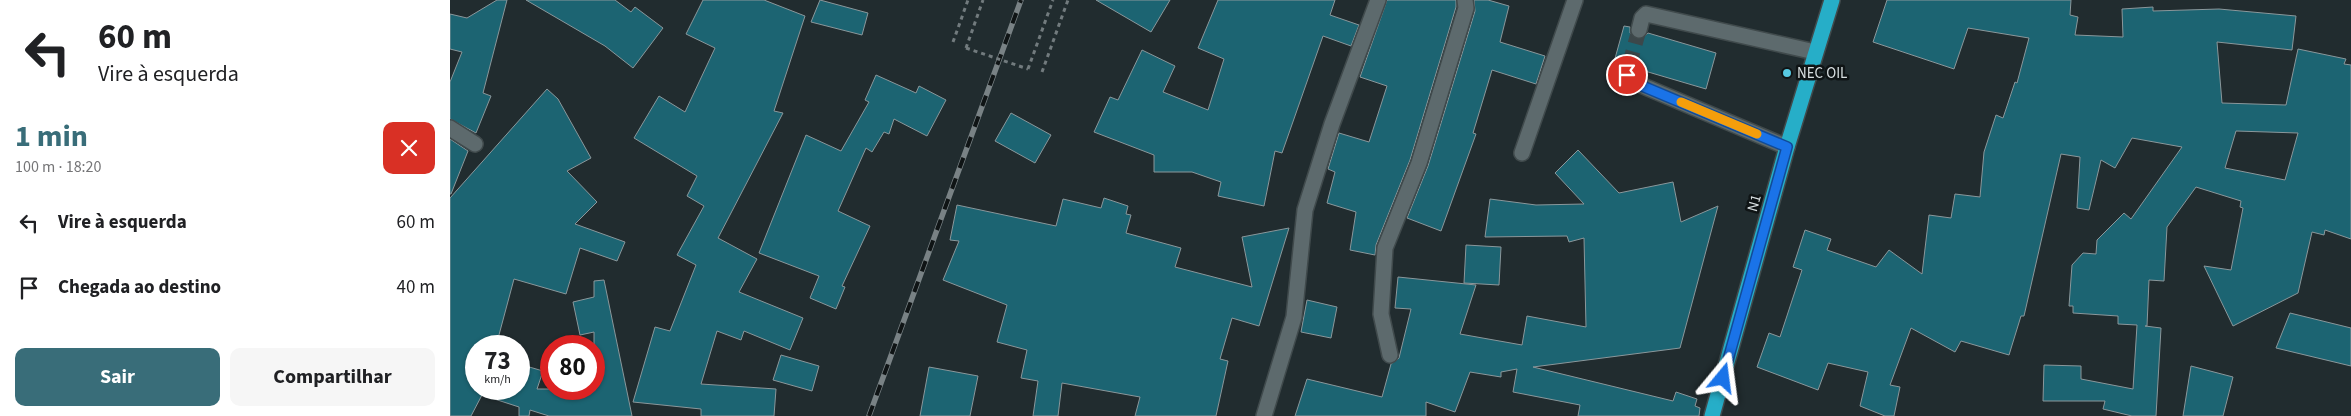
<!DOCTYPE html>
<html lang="pt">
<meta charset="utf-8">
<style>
body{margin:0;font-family:"Source Sans 3",sans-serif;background:#f6f6f6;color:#202124;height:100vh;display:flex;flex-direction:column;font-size:19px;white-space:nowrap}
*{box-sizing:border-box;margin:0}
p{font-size:16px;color:#757577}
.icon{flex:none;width:28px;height:28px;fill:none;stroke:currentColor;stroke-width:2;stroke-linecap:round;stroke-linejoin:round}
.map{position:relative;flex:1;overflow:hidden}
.sheet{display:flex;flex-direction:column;background:#fff;width:450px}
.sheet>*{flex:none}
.banner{background:#fff;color:#202124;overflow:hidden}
.speed{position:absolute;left:15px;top:335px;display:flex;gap:10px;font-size:25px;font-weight:700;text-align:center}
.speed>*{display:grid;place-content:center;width:65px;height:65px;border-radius:50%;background:#fff;box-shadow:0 1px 4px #0004;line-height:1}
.speed small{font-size:12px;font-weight:400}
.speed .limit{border:8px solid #d22;background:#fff;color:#111}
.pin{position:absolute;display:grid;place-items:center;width:42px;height:42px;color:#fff;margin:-21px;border:2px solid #fff;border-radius:50%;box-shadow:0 1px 5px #0007}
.me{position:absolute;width:55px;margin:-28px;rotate:16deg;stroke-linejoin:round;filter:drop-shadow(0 0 4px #0008)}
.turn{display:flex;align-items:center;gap:18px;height:105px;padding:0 15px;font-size:22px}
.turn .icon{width:65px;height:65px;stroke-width:2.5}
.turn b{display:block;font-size:35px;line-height:42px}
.round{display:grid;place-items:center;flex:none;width:52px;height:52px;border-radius:10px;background:#f6f6f6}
.head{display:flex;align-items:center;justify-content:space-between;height:85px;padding:0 15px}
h1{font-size:30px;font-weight:700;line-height:38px;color:#396d79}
.action{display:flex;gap:10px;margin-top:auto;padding:10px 15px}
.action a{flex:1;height:58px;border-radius:10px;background:#396d79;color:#fff;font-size:20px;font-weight:700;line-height:58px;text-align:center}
.action a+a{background:#f6f6f6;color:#202124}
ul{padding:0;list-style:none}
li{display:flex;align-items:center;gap:15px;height:65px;padding:0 15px}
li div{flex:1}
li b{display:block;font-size:19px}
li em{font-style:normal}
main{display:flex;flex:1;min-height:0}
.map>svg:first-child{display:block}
.building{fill:#1c6472;stroke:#8a979b;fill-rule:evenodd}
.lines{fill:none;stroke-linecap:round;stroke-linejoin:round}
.minor-tunnel{stroke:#3c474a;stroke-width:15;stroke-dasharray:15 8;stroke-linecap:butt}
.minor-casing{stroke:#404a4c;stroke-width:18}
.highway-casing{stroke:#404a4c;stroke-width:18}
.path{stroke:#727b7e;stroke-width:3;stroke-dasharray:4 4;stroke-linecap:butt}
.minor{stroke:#5d6a6d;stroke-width:15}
.highway{stroke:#26aec8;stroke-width:15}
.rail-casing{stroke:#798285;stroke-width:5.5}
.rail{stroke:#0f1415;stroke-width:4;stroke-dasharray:11;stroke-linecap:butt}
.path-bridge{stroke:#727b7e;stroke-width:3;stroke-dasharray:4 4;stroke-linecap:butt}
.route-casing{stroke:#114b97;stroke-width:12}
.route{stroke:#1a73e8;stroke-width:9}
.slow{stroke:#f59e0b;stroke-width:9}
.poi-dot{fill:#57c9e2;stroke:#0f1415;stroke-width:2}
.labels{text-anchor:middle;stroke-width:5;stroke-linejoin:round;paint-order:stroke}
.poi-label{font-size:15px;fill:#d8dfe1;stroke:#0f1415;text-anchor:start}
.street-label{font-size:15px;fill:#d8dfe1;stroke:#0f1415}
</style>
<main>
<section class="sheet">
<div class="banner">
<div class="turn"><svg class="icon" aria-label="left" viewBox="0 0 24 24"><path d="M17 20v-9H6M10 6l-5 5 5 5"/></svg><div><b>60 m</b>Vire à esquerda</div></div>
</div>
<div class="head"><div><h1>1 min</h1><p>100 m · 18:20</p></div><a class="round" style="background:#d93025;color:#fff"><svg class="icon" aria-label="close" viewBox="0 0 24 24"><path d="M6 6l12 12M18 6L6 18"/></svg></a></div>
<ul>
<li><svg class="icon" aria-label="left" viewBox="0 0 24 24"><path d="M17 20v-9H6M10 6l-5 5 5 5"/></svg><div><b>Vire à esquerda</b></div><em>60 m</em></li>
<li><svg class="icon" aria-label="arrive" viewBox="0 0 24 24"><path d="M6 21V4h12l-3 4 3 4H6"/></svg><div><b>Chegada ao destino</b></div><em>40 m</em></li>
</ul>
<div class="action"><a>Sair</a><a>Compartilhar</a></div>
</section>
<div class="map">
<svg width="1901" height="416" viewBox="0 0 1901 416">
<rect width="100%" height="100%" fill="#212c2f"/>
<path class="building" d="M47,0H57L33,93L41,96L26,133L0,119V82L12,52L0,49V14L17,18Z
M76,0H165L181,12L185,7L213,28L183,68L155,46Z
M253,0H314L355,16L324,111L333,113L268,238L307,259L289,292L353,318L340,350L294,331L291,340L267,331L251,384L326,389L324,416H251V409L183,402L205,327L220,331L246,265L227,255L254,206L237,196L247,176L184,138L209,96L235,112L265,48L236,34Z
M370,0L418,13L412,35L361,22Z
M646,0H720L701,32Z
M768,0H885L880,15L909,25L901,46L873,36L832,153L825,151L814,206L768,196L771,182L742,172H704V155L644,132L660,97L668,100L692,50L725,66L713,92L758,110L774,59L748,48Z
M937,0H1006V7L960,160L926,245L925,255L900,250L906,212L877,203L885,172L878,169L889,133L919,142L937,86L910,77Z
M1024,0H1038L1059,6L1050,42L1095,56L1086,84L1042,70L1023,133L1026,134L991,231L957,218L978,166L1025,11Z
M1437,0H1621L1620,15L1628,17L1625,35L1673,37L1672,9L1703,7V11L1769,9L1846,16L1842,50L1767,42L1772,103L1836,105L1848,49L1896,59L1894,64L1901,65V239L1875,230L1874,235L1862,232L1848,293L1783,326L1754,266L1781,270L1793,208L1790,207L1791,201L1746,187L1717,227L1714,281L1699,280L1697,326H1695L1711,328L1706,416H1682L1653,409L1655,401H1593L1594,365L1631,366V379L1683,389L1687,325L1668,324V316L1623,313V306H1619L1622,265L1633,253L1646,254L1647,240L1674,213L1681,219L1732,147L1682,138L1665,168L1651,160L1639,210L1627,208L1630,157L1611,154L1574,316H1571L1559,355L1511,341L1505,352L1461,328L1440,385L1450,387L1444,416H1435L1410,406L1418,372L1378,363L1368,390L1307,367L1319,333L1330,337L1352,270L1343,267L1355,230L1381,239L1377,250L1426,267L1439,250L1472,274L1479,215L1501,218L1505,194L1530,197L1534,152L1546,115L1553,118L1565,82L1567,83L1579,38L1518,28L1504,69L1423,42ZM1786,131L1848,133L1835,180L1775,168Z
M1174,26L1180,27V33L1186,39H1192L1198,33L1266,53L1256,89L1188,69V63L1181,57H1176L1170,64L1164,62Z
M426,75L466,93L469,86L496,100L477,136L444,119L439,134L434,132L422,152L416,148L388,211L420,226L392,286L395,287L386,309L360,298L369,276L309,253L356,135L391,151L419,102L415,100Z
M97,89L108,99L141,158L117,171L147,202L125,224L175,242L167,261L130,248L116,294L64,279L46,346H26V389H69V364L93,371L87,389H144V332L130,335L123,302L144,297V281L154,280L182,416H99L80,410L79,416H69V407L32,395L21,416H0V198Z
M561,113L601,135L585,163L545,141Z
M0,139L18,151L1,194H0Z
M1128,150L1169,193L1223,182L1231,222L1268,206L1230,348L1083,367L1223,401L1226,392L1247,399L1245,406L1250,408L1249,416H1128L1130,405L1063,392L1067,369L1051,372V377L1020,372L1005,412L976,402V416H845L857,379L932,397L941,364L949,358L961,309L945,308L948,277L1026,285L1010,334L1072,345L1077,316L1136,327L1134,238L1119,242L1117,236L1035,237L1040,199L1086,205L1134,204L1105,173Z
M654,198L678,206L676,214L681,215L676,233L731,248L725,267L802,287L792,237L839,228L809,326L782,318L770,359L778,361L766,416H685L690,397L612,383L608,416H583L588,381L571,378L577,350L547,342L557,305L493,280L509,241L500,240L507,205L606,226L613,199L651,208Z
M1016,245L1051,247L1049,285L1014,283Z
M857,300L887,307L881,338L851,332Z
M1840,313L1901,328V366L1826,348Z
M331,355L369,366L362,391L323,380Z
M1741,366L1783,377L1773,416H1733Z
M479,367L528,376L520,416H470Z"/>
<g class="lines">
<path class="minor-tunnel" d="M1179,66L1189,30"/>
<defs>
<path id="minor" d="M1189,30L1192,18L1196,14L1365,52
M1179,66L1177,75L1179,80L1337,147
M0,128L25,144
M1072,153L1125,0
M940,355L931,314L935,248L969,163L1016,8L1015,0
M814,416L844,317L855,210L882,124L928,0"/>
<path id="highway" d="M1262,416L1337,147L1382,0"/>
</defs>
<use href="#minor" class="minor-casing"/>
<use href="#highway" class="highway-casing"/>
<path class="path" d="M503,42L518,0
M516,48L533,0
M578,69L603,0
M592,72L618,0"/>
<use href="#minor" class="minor"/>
<use href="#highway" class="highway"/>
<defs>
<path id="rail" d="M419,416L571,0"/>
</defs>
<use href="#rail" class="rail-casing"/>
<use href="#rail" class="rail"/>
<path class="path-bridge" d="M516,48L578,69"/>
</g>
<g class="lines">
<defs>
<path id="route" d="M1177,75L1178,80L1337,147L1273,378"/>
</defs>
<use href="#route" class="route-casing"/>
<use href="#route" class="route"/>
<path class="slow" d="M1231,102L1307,134"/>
</g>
<circle class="poi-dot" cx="1337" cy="73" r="5"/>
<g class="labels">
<g class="poi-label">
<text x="1347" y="78">NEC OIL</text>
</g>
<g class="street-label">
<text transform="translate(1304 203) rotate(-74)" y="5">N1</text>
</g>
</g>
</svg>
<div class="speed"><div>73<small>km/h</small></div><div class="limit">80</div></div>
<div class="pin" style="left:1177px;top:75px;background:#d93025"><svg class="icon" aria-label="arrive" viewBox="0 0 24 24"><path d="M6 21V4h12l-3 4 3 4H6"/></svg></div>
<svg class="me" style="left:1273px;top:378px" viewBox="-20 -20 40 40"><path d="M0-17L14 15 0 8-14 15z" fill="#1a73e8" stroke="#fff" stroke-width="4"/></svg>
</div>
</main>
